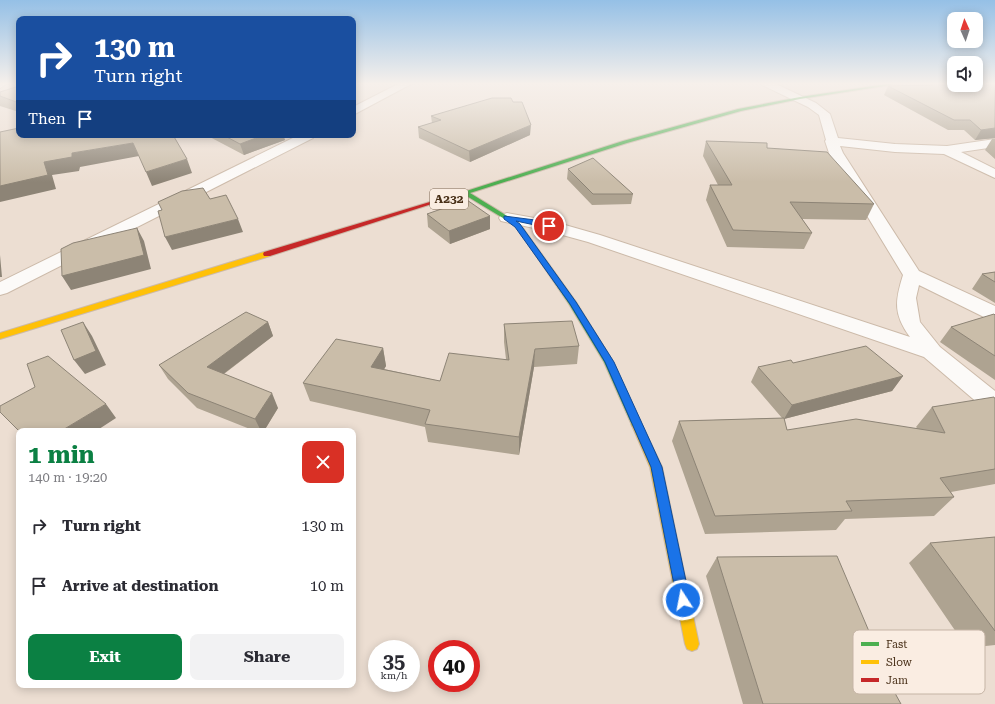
<!DOCTYPE html>
<meta charset="utf-8">
<style>
body{margin:0;font-family:"Roboto Serif",serif;background:#f2f2f3;color:#2b2b33;height:100vh;display:flex;flex-direction:column;font-size:15px;white-space:nowrap}
*{box-sizing:border-box;margin:0}
p{font-size:13px;color:#7c7c81}
.icon{flex:none;width:22px;height:22px;fill:none;stroke:currentColor;stroke-width:2;stroke-linecap:round;stroke-linejoin:round}
.map{position:relative;flex:1;overflow:hidden}
.sheet{position:absolute;left:16px;top:428px;width:340px;height:260px;display:flex;flex-direction:column;background:#fff;border-radius:8px;box-shadow:0 2px 10px #0003}
.sheet>*{flex:none}
.top-card{position:absolute;left:16px;top:16px;width:340px;height:122px;border-radius:8px;box-shadow:0 2px 10px #0003;background:#1a4fa0;color:#fff;overflow:hidden}
.needle{width:26px;rotate:357deg}
.tools{position:absolute;left:947px;top:12px;display:grid;gap:8px}
.tools a{display:grid;place-items:center;width:36px;height:36px;border-radius:8px;background:#fff;box-shadow:0 2px 10px #0003;font-size:20px}
.speed{position:absolute;left:368px;top:640px;display:flex;gap:8px;font-size:20px;font-weight:700;text-align:center}
.speed>*{display:grid;place-content:center;width:52px;height:52px;border-radius:50%;background:#fff;box-shadow:0 2px 10px #0003;line-height:1}
.speed small{font-size:10px;font-weight:400}
.speed .limit{border:6px solid #d22;background:#fff;color:#111}
.pin{position:absolute;display:grid;place-items:center;width:34px;height:34px;color:#fff;margin:-17px;border:2px solid #fff;border-radius:50%;box-shadow:0 1px 4px #0007}
.me{position:absolute;width:44px;margin:-22px;rotate:349deg;stroke-linejoin:round;filter:drop-shadow(0 0 3px #0008)}
.turn{display:flex;align-items:center;gap:14px;height:84px;padding:0 12px;font-size:18px}
.turn .icon{width:52px;height:52px;stroke-width:2.5}
.turn b{display:block;font-size:28px;line-height:34px}
.then{display:flex;align-items:center;height:38px;padding:0 12px;background:#0003;gap:8px;font-size:15px}
.round{display:grid;place-items:center;flex:none;width:42px;height:42px;border-radius:8px;background:#f2f2f3}
.summary{display:flex;align-items:center;justify-content:space-between;height:68px;padding:0 12px}
h1{font-size:24px;font-weight:700;line-height:30px;color:#0b8043}
.cta{display:flex;gap:8px;margin-top:auto;padding:8px 12px}
.cta a{flex:1;height:46px;border-radius:8px;background:#0b8043;color:#fff;font-size:16px;font-weight:700;line-height:46px;text-align:center}
.cta a+a{background:#f2f2f3;color:#2b2b33}
ul{padding:0;list-style:none}
li{display:flex;align-items:center;gap:12px;height:60px;padding:0 12px}
li div{flex:1}
li b{display:block;font-size:15px}
li em{font-style:normal}
.map>svg:first-child{display:block}
.lines{fill:none;stroke-linecap:round;stroke-linejoin:round}
.street-casing{stroke:#ccbaa9;stroke-width:2}
.fast-casing{stroke:#ccbaa9;stroke-width:2}
.slow-casing{stroke:#ccbaa9;stroke-width:2}
.jam-casing{stroke:#ccbaa9;stroke-width:2}
.street{fill:#fcfaf8;fill-rule:evenodd}
.fast{fill:#4caf50;fill-rule:evenodd}
.slow{fill:#ffc107;fill-rule:evenodd}
.jam{fill:#c62828;fill-rule:evenodd}
.wall{fill:#aea391}
.shaded-wall{fill:#8d8476}
.building{fill:#cabda9;stroke:#8d8476}
.route{fill:#1a73e8;stroke:#114b97}
.labels{text-anchor:middle;stroke-width:3;stroke-linejoin:round;paint-order:stroke}
.shield{fill:#faede2;stroke:#7e6955;stroke-width:1}
.shield-label{font-size:12px;font-weight:bold;fill:#493018}
.key{fill:#faede2;stroke:#c5b4a5;stroke-width:1}
.key-label{font-size:11px;fill:#493018}
</style>
<div class="map">
<svg width="995" height="704" viewBox="0 0 995 704">
<rect width="100%" height="100%" fill="#ecded2"/>
<g class="lines">
<defs>
<path id="street" d="M0,83H8L0,88Z
M400,83H413L353,115V107Z
M761,83H774L816,103L830,114L838,138L895,144L947,146L995,139V147L961,152L995,169V178L944,154L895,152L840,146L843,153L919,271L995,306V320L988,319L919,285L916,298L920,322L940,347L995,391V413L986,410L924,357L588,242L548,231L501,221L499,218L501,215L507,213L551,221L600,235L910,337C893,314 895,301 903,275L829,153L825,141L826,140L819,115L808,107L762,85Z
M299,135H315L313,138L7,293L0,295V282Z"/>
<path id="fast" d="M893,83H904L800,99L741,111L627,143L470,193L520,224L576,302L612,360L641,423L640,426L636,427L632,426L631,423L604,362L569,304L516,226L465,195L435,204L432,202L623,141L738,109L800,97Z"/>
<path id="slow" d="M264,252H267L271,254L270,256L0,339V333Z
M636,419L640,420L641,423L662,467L699,644L697,649L692,651L687,649L685,644L650,467L631,423L632,420Z"/>
<path id="jam" d="M433,201L438,202L270,256H264L263,254L264,252Z"/>
</defs>
<use href="#street" class="street-casing"/>
<use href="#fast" class="fast-casing"/>
<use href="#slow" class="slow-casing"/>
<use href="#jam" class="jam-casing"/>
<use href="#street" class="street"/>
<use href="#fast" class="fast"/>
<use href="#slow" class="slow"/>
<use href="#jam" class="jam"/>
</g>
<path class="wall" d="M921,83H995V138L975,140L964,130H948L884,95L888,86L920,85Z
M19,86V112L0,106V92Z
M513,102L530,135L470,162L419,138L418,127L432,123L431,116Z
M206,135H283L285,140L244,155Z
M992,139H995V159L985,150Z
M706,141L767,148L874,204L866,220L802,219L812,233L804,249L727,247L706,200L710,185H718L703,156Z
M568,169L633,194L631,204L592,205L567,179Z
M427,214L490,216V229L450,244L428,227Z
M995,272V303L972,289L982,274Z
M995,315V380L940,342L951,327Z
M268,322L273,336L224,374L278,408L264,431H255L197,408L168,379L159,365Z
M504,324L579,346L577,364L534,367L519,455L428,442L425,427L310,401L303,383L383,348L386,366L384,369L440,381L506,359L504,342Z
M793,363L903,376L892,391L784,419L787,430L917,428L916,427L932,407L995,399V484L951,492L954,497L934,516L845,519L836,530L705,534L672,441L679,421L782,418L751,382L758,367Z
M995,537V645L967,648L909,563L930,543Z
M717,557L896,695L901,704H743L706,576Z"/>
<path class="shaded-wall" d="M531,125L530,135L470,162L469,151Z
M995,128V138L975,140L981,130Z
M264,135H283L285,140L244,155L240,144Z
M133,143L139,156L80,167L79,171L52,175L56,189L0,202V186L44,162L72,153Z
M187,159L192,173L152,186L146,172Z
M490,216V229L450,244L449,231Z
M238,219L243,232L172,250L165,237Z
M137,228L144,241L151,269L71,290L62,276Z
M0,255L2,277H0Z
M83,322L92,336L106,365L85,374L74,360Z
M268,322L273,336L214,381L207,367Z
M383,348L386,366L375,385L371,367Z
M535,349L534,367L519,455V437Z
M903,376L892,391L784,419L792,405Z
M272,393L278,408L264,431H261L255,419Z
M106,404L116,418L96,431H61Z"/>
<path class="building" d="M930,83H954V85H976V83H995V128L981,130L970,120H954L888,86L933,85Z
M19,86V103L0,96V92Z
M492,98H511L513,102H522L531,125L469,151L418,127L441,120L431,116Z
M19,128V135H173L187,159L146,172L133,143L72,153V157L44,162L48,175L0,186V132Z
M223,135H264L240,144Z
M706,141L767,143V148L827,152L874,204L790,202L812,233L733,230L710,185H732Z
M593,158L633,194H593L568,169Z
M203,188L210,199L226,195L238,219L165,237L158,211L162,210L158,202L182,191Z
M467,200L490,216L449,231L427,214Z
M137,228L144,255L62,276L61,249L73,243Z
M995,272V282L982,274Z
M246,312L268,322L207,367L272,393L255,419L188,393L159,365Z
M994,314L995,315V356L951,327Z
M572,321L579,346L535,349L519,437L425,424L430,410L303,383L336,339L383,348L371,367L440,381L449,353L509,360L504,324Z
M83,322L96,351L74,360L61,330Z
M866,346L903,376L792,405L758,367L791,360L793,363Z
M48,356L106,404L61,431H19L0,412V406L35,387L27,364Z
M994,397L995,399V469L940,478L954,497L846,501L852,511L715,516L679,421L784,418L787,430L856,419L945,433L932,407Z
M995,537V631L930,543Z
M837,556L896,695L901,704H763L717,557Z"/>
<linearGradient id="sky" x2="0" y2="1"><stop stop-color="#95c0e6"/><stop offset="0.46" stop-color="#f6f0eb"/><stop offset="1" stop-color="#f6f0eb" stop-opacity="0"/></linearGradient>
<rect width="995" height="182" fill="url(#sky)"/>
<path class="route" d="M504,216L535,220L553,226L549,228L516,221L520,224L576,302L614,362L662,467L690,600L688,605L683,607L679,605L677,600L651,467L605,362L570,304L515,227L504,219Z"/>
<g class="labels">
<rect class="shield" x="430" y="189" width="38" height="20" rx="3"/>
<g class="shield-label">
<text x="449" y="203">A232</text>
</g>
</g>
<rect x="853" y="630" width="132" height="64" rx="6" class="key"/>
<rect x="861" y="642" width="18" height="4" fill="#4caf50"/>
<rect x="861" y="660" width="18" height="4" fill="#ffc107"/>
<rect x="861" y="678" width="18" height="4" fill="#c62828"/>
<g class="key-label">
<text x="886" y="648">Fast</text>
<text x="886" y="666">Slow</text>
<text x="886" y="684">Jam</text>
</g>
</svg>
<div class="tools">
<a><svg class="needle" viewBox="-14 -14 28 28"><path d="M0-13l5 13h-10z" fill="#e53935"/><path d="M0 13l5-13h-10z" fill="#7c7c81"/></svg></a>
<a><svg class="icon" aria-label="sound" viewBox="0 0 24 24"><path d="M4 9h4l5-4v14l-5-4H4zM17 9q2 3 0 6"/></svg></a>
</div>
<div class="speed"><div>35<small>km/h</small></div><div class="limit">40</div></div>
<div class="pin" style="left:549px;top:226px;background:#d93025"><svg class="icon" aria-label="arrive" viewBox="0 0 24 24"><path d="M6 21V4h12l-3 4 3 4H6"/></svg></div>
<svg class="me" style="left:683px;top:600px" viewBox="-20 -20 40 40"><circle r="17" fill="#1a73e8" stroke="#fff" stroke-width="3"/><path d="M0-11L8 9 0 5-8 9z" fill="#fff"/></svg>
<div class="top-card">
<div class="turn"><svg class="icon" aria-label="right" viewBox="0 0 24 24"><path d="M7 20v-9h11M14 6l5 5-5 5"/></svg><div><b>130 m</b>Turn right</div></div>
<div class="then">Then<svg class="icon" aria-label="arrive" viewBox="0 0 24 24"><path d="M6 21V4h12l-3 4 3 4H6"/></svg></div>
</div>
<section class="sheet">
<div class="summary"><div><h1>1 min</h1><p>140 m · 19:20</p></div><a class="round" style="background:#d93025;color:#fff"><svg class="icon" aria-label="close" viewBox="0 0 24 24"><path d="M6 6l12 12M18 6L6 18"/></svg></a></div>
<ul>
<li><svg class="icon" aria-label="right" viewBox="0 0 24 24"><path d="M7 20v-9h11M14 6l5 5-5 5"/></svg><div><b>Turn right</b></div><em>130 m</em></li>
<li><svg class="icon" aria-label="arrive" viewBox="0 0 24 24"><path d="M6 21V4h12l-3 4 3 4H6"/></svg><div><b>Arrive at destination</b></div><em>10 m</em></li>
</ul>
<div class="cta"><a>Exit</a><a>Share</a></div>
</section>
</div>
